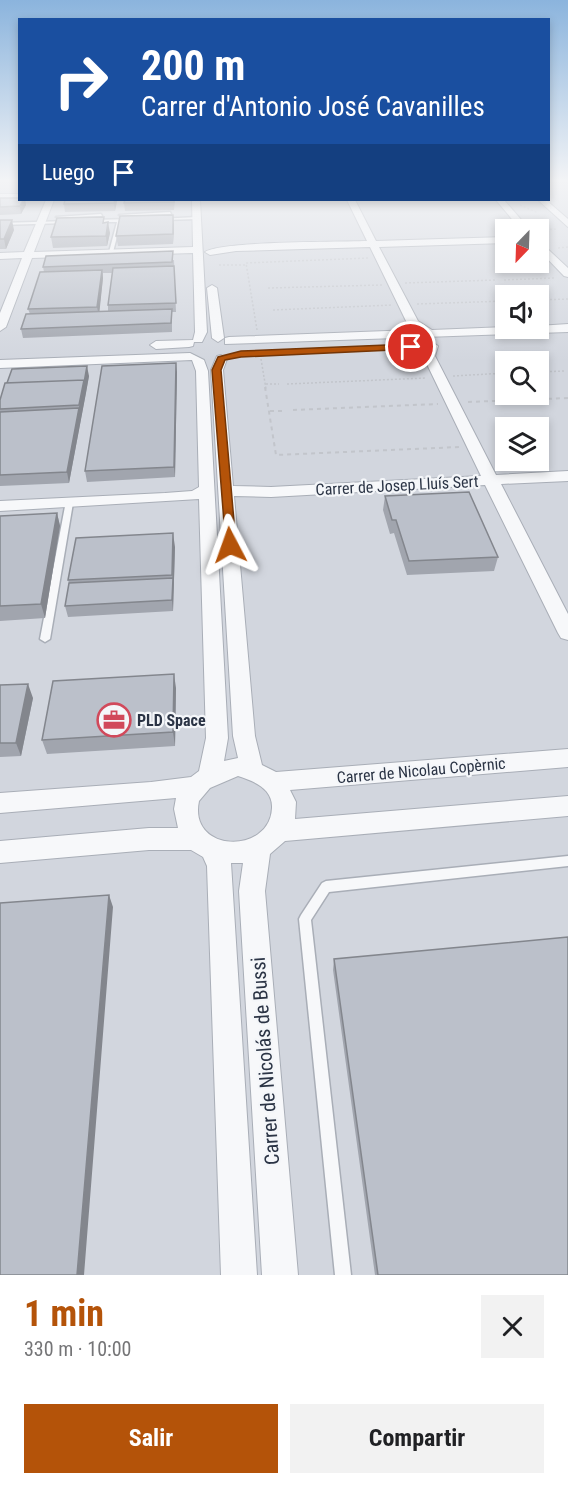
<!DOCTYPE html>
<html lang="es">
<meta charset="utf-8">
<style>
body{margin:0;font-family:"Roboto Condensed",sans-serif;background:#f2f2f2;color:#202124;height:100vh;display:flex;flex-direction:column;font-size:22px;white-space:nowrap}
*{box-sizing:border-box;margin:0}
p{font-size:20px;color:#757577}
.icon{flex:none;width:33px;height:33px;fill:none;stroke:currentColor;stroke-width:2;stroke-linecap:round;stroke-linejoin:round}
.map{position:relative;height:1275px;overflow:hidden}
.drawer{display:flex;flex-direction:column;background:#fff;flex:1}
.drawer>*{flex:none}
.hud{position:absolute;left:18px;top:18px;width:532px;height:183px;border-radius:0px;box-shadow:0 3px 9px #0003;background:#1a4fa0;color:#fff;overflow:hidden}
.needle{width:39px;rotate:203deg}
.fabs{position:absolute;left:495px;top:219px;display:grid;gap:12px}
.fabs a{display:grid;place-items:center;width:54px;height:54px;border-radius:0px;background:#fff;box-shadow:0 3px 9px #0003;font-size:30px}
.pin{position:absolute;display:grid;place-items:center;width:51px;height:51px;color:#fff;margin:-26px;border:3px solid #fff;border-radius:50%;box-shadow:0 2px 6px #0007}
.me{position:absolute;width:66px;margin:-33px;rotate:356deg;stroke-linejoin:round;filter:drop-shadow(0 0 4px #0008)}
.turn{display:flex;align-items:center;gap:21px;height:126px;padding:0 24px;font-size:27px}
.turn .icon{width:78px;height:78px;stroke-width:2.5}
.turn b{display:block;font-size:42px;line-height:51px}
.then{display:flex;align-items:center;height:57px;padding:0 24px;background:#0003;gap:12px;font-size:22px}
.round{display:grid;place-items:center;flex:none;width:63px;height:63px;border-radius:0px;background:#f2f2f2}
.overview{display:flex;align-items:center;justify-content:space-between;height:102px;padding:0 24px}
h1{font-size:36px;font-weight:700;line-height:45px;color:#b45309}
.cta{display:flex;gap:12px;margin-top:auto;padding:12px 24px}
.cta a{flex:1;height:69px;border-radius:0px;background:#b45309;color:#fff;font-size:24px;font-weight:700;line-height:69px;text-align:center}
.cta a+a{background:#f2f2f2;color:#202124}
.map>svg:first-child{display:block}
.built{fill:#d2d6de;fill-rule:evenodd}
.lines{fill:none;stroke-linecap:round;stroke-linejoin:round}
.service-casing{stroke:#a9aeb7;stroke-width:3}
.minor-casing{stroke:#a9aeb7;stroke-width:2}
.path-far1{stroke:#c2c5cb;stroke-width:1.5;stroke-dasharray:2 2;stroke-linecap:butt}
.path{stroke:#c2c5cb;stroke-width:2;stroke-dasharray:4 4;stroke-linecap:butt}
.service{fill:#f7f8fa;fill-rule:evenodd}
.minor{fill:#f7f8fa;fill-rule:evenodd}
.wall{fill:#a1a5ae;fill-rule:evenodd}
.shaded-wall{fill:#83868d}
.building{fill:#bbc0ca;stroke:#83868d;stroke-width:1.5}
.route{fill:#b45309;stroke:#753606;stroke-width:1.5}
.labels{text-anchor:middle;stroke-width:4.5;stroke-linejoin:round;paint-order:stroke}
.street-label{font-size:16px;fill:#2b3445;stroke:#f4f6f9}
.poi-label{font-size:16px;font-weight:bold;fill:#2b3445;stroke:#f4f6f9;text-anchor:start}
.near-street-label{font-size:20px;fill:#2b3445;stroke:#f4f6f9}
</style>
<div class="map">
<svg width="568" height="1275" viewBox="0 0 568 1275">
<rect width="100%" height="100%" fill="#e4e7ec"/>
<path class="built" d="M0,182H19L20,200H549V182H568V1275H0ZM506,230H538V262H506ZM506,296H538V328H506ZM506,362H538V394H506ZM506,428H538V460H506Z"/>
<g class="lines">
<defs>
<path id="service" d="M170,212L171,214L121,216L119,215Z
M101,214L102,216L58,218L56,217Z
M197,217L198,219L161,220L159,219Z
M130,219L131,221H121L113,252L111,253L109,252L117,222H92L90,221L92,220Z
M68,221L67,223L0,225V223Z
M66,501H72L73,503L50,639L45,642L40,639Z
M568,856V866L329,892L311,920L351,1275H335L299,919L301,915L322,883L326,881Z"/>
<path id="minor" d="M0,194H20V200H0Z
M46,200H54L34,252L193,247L192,200H200L207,332L202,342H194L193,346L189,347L156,349L150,345L156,341L193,340L195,332L193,253L32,258L6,327L0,331V313L22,258L0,259V253L24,252Z
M347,200H355L376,241L506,237V243L379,247L418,321L432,330L506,327L538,328V326L568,324V332L225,344V338L229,337L414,330L407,323L370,247L236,251L210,255L205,252C220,241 340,242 367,241Z
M496,200H504L530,230H521Z
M538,200H546L568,219V227Z
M538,240L568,268V277L564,276L538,249Z
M212,285L217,288L224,338L218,342L212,338L207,288Z
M432,342L438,346L435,356L496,475L568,471V481L501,484L568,614V640L561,638L558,633L485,485L271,497L234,496L255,736L262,765L276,772L568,749V767L290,790L296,802L295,819L568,796V816L285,841L270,854L265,891L298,1275H262L239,891L243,863H231L257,1275H221L207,866L203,857L191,850H149L0,863V841L149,828H178L174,809L176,798L0,813V793L151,782L191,777L199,771L206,738L199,499L0,511V501L165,493L192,491L199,487L196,371L192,360L0,368V360L190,353L204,360L208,371L228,738L224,761L238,758L233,736L211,370L217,356L221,355L227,359L223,370L233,486L271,487L481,476L423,356V349ZM238,776C254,781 273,789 272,808C270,855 188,853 199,801L210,788Z"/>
</defs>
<use href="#service" class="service-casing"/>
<use href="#minor" class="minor-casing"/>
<path class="path-far1" d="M520,205L538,213
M538,230L558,229
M558,248L568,247
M219,265H246
M504,280L555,278
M405,283L496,280
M268,288L382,285
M538,300L568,299
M417,304L506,301
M273,310L392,305
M257,330L246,263L368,258
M261,359L266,389
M538,372L565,371
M453,376L506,373
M266,384H279
M287,384L426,378"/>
<path class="path" d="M265,387L276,455L459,447
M468,402L568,398
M293,410L438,404
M270,411H284"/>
<use href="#service" class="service"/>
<use href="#minor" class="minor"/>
</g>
<path class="wall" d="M0,198L25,200L26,205L21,214L0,215Z
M175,200L174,210L125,211L124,203Z
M117,201L115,211L65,212L64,204Z
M0,220L14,230L6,249H0Z
M105,223L110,233L107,246L53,248L51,237Z
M174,224L173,244L118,246L116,236Z
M174,260L176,312H172V332L23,338L21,329L30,314L28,309L44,272L43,267ZM103,273H112L108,305V311H99L103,278Z
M177,372L175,477L87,482L85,471Z
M89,376L69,483L0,486V409Z
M385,496L498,557L494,571L407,575L394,533L390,534L383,510Z
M57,513L60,526L45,618L0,621V516Z
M175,547L173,611L68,617L65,606L69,583L68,580Z
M0,685L33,698L21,756L0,757Z
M176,688L175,746L47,754L42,740Z
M334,959L568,1275H375L333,970Z"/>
<path class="shaded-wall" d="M23,200H25L26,205L21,214L20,206Z
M115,200H117V201L115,211L114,203Z
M173,215L174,224L173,244Z
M12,220L14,230L6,249L4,239Z
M108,222L110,233L107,246L106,236Z
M102,270L103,278L99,316L97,307Z
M176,363L177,372L175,477L174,467Z
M87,366L89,376L86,393L84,383Z
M84,380L86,393L69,483L67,472Z
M57,513L60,526L45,618L41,604Z
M173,533L175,547L173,611L172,600Z
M174,674L176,688L175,746L173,732Z
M28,684L33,698L21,756L16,743Z
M109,895L113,907L84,1275H77Z"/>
<path class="building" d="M0,198H20V200H23L20,206L0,207Z
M65,200H115L114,203L64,204Z
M125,200H174V202L124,203Z
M173,215V234L116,236L120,216Z
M104,217L103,223L108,222L106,236L51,237L57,218Z
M0,220H12L4,239H0Z
M173,251L172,262L43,267L46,256Z
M174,266L176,303L108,305L113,268Z
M102,270L97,307L28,309L40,272Z
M172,309L171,323L21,329L26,314Z
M176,363L174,467L85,471L102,366Z
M87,366L84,383V380L7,383L12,369Z
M84,380L79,405L0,409V400L5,383Z
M79,408L67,472L0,475V412Z
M469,492L498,557L409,561L396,520H392L385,496Z
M57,513L41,604L0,606V516Z
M173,533L172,575L68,580L76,538Z
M173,578L172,600L65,606L69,583Z
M174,674L173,732L42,740L53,681Z
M28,684L16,743H0V685Z
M109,895L77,1275H0V903Z
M568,937V1275H378L334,959Z"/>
<linearGradient id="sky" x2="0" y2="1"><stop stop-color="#8bb4dd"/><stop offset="0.5" stop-color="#f3f4f6"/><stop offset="1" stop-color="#f3f4f6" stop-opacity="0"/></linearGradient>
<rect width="568" height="361" fill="url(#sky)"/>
<path class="route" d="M411,344L415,347L414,349L241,357L225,360L221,370L236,545L230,549L226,548L212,370L218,357L241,351Z"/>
<defs>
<symbol id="office-ring" viewBox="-11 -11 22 22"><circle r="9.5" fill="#f4f6f9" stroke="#d1495b" stroke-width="1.5"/><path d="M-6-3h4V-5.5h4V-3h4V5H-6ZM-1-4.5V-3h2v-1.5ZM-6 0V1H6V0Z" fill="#d1495b"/></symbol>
</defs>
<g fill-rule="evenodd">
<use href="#office-ring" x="95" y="701" width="38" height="38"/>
</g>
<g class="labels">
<g class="street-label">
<text transform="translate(397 485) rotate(-3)" y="6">Carrer de Josep Lluís Sert</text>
<text transform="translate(421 770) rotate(-5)" y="6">Carrer de Nicolau Copèrnic</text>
</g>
<g class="poi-label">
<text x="137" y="726">PLD Space</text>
</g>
<g class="near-street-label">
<text transform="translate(265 1061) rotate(-94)" y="7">Carrer de Nicolás de Bussi</text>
</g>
</g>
</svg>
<div class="fabs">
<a><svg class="needle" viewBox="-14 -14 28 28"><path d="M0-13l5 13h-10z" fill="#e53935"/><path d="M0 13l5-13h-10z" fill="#757577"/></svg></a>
<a><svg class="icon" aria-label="sound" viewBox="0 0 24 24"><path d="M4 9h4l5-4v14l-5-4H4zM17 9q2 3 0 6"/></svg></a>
<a><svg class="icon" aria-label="search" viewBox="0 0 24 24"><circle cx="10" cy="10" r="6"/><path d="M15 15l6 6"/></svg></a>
<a><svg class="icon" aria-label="layers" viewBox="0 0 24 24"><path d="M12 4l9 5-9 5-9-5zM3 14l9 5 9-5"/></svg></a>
</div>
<div class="pin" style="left:411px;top:347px;background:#d93025"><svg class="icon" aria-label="arrive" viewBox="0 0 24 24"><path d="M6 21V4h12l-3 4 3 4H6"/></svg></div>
<svg class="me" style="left:230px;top:545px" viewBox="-20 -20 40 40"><path d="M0-17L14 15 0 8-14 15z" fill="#b45309" stroke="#fff" stroke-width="4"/></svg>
<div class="hud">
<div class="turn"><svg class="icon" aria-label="right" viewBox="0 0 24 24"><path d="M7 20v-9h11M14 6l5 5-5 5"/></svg><div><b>200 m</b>Carrer d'Antonio José Cavanilles</div></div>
<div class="then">Luego<svg class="icon" aria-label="arrive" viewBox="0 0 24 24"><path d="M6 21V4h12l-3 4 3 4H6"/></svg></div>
</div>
</div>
<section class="drawer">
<div class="overview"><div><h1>1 min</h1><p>330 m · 10:00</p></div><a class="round"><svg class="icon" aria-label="close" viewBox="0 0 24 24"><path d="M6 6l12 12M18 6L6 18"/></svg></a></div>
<div class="cta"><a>Salir</a><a>Compartir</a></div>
</section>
